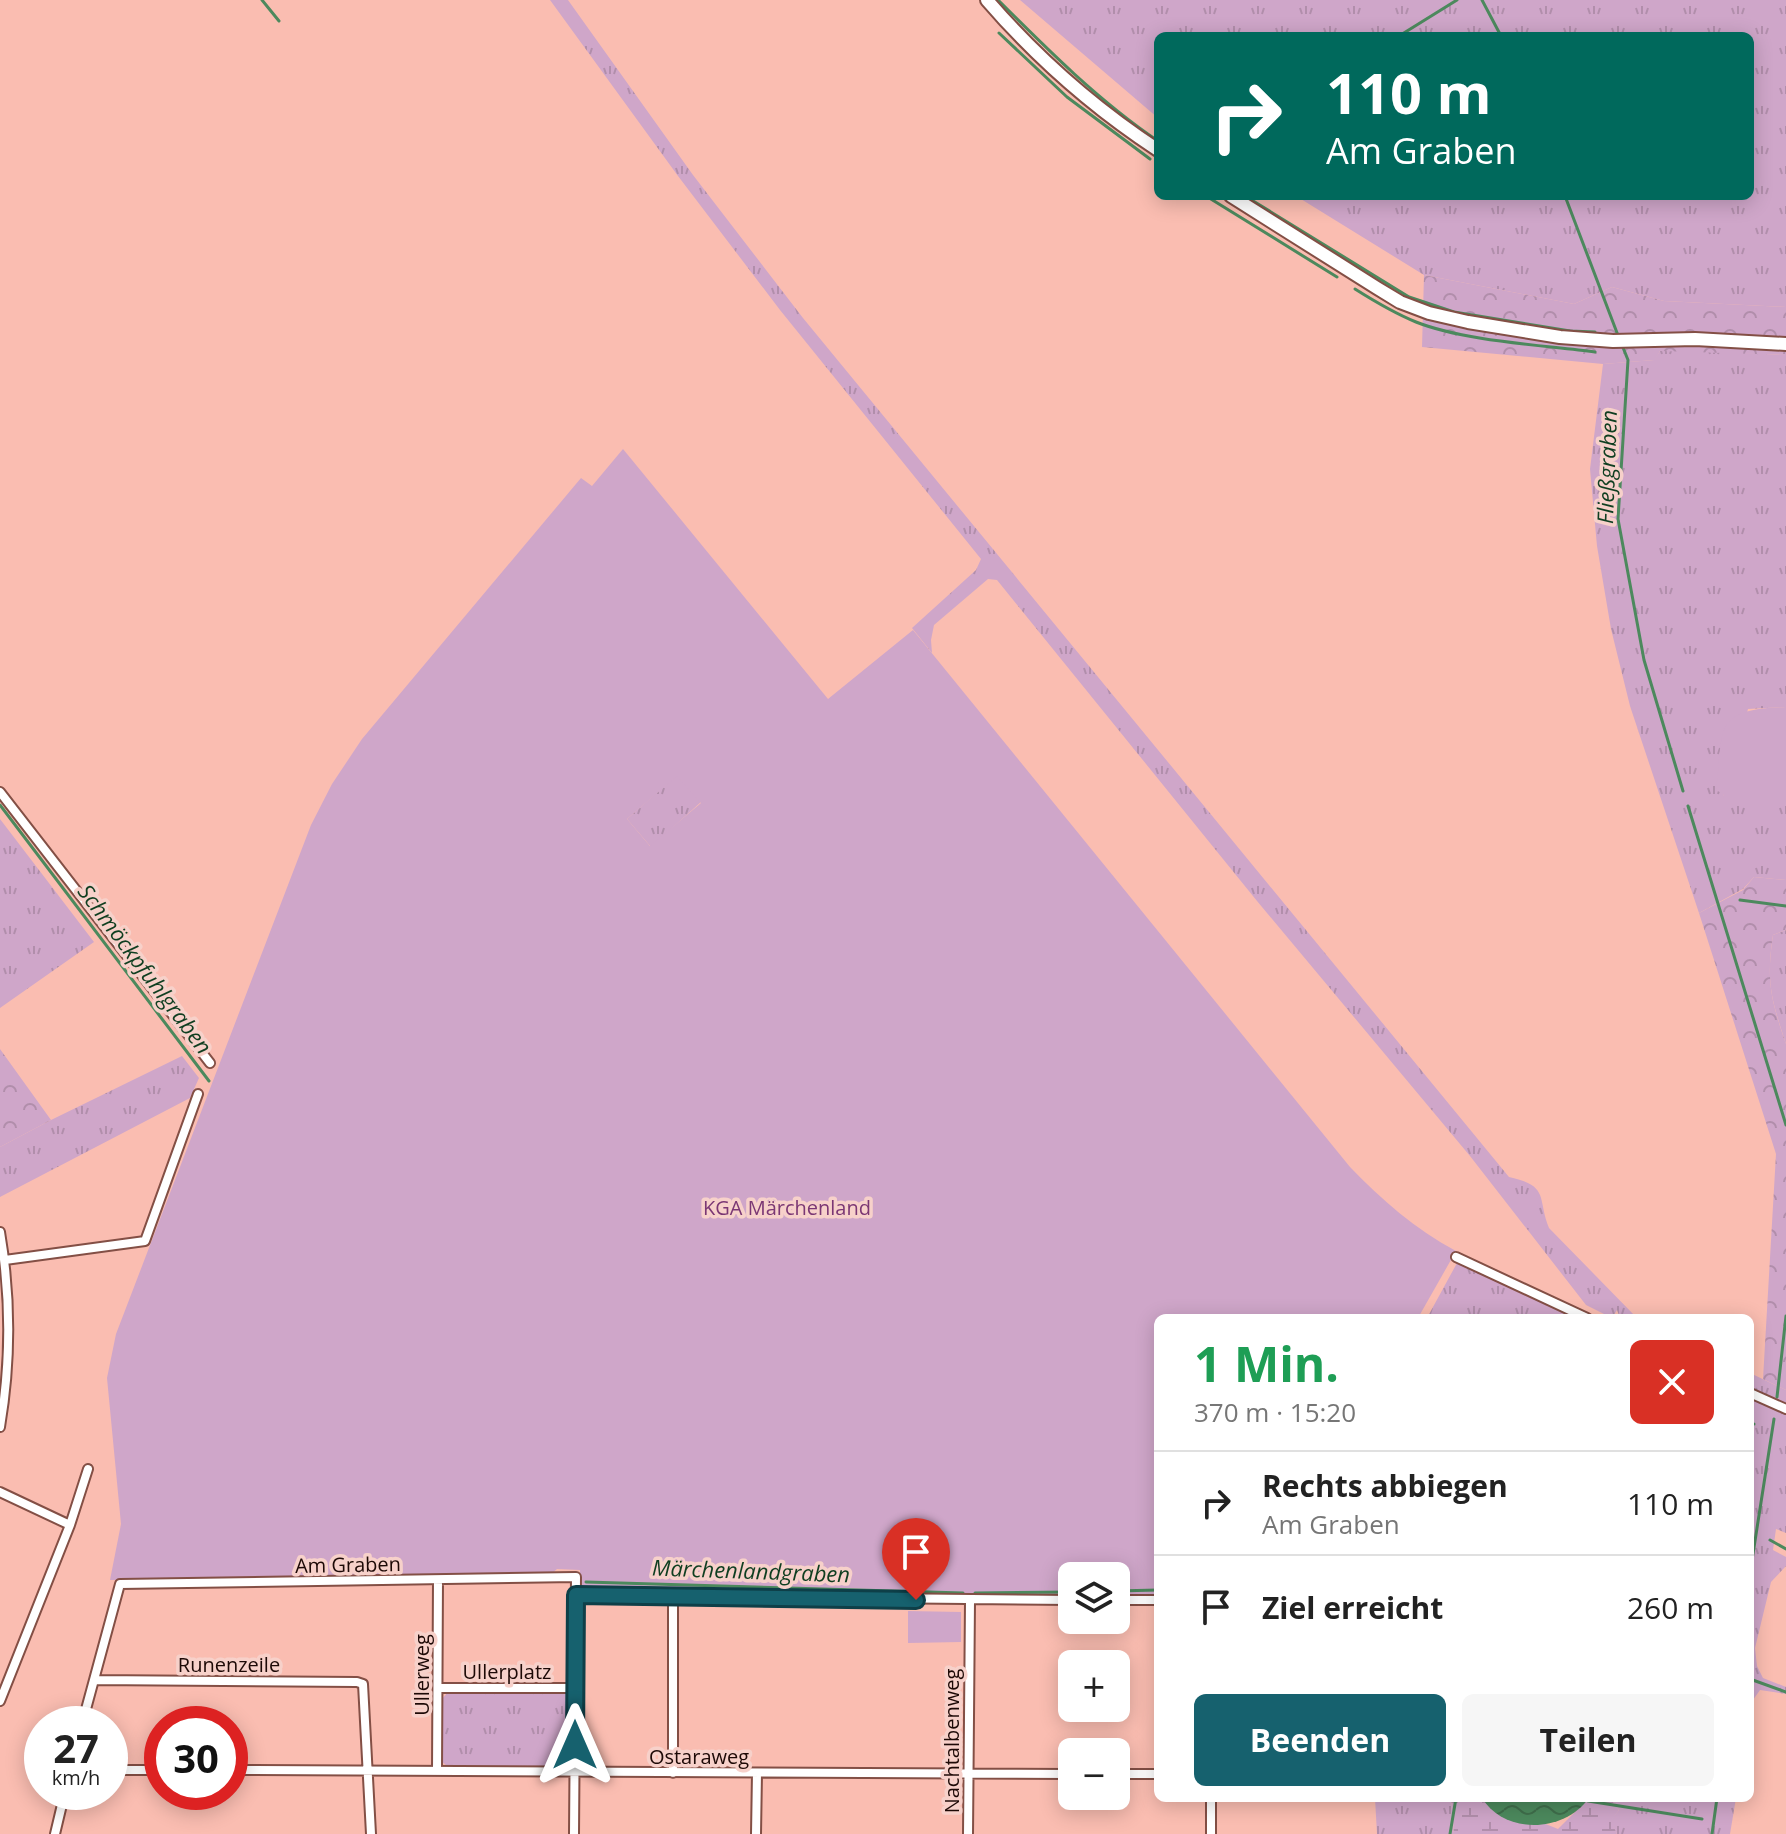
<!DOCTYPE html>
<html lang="de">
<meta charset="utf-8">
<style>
body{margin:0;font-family:"Open Sans",sans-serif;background:#f6f6f6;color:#222;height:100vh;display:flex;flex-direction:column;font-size:30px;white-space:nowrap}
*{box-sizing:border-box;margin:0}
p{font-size:26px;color:#767676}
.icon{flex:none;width:44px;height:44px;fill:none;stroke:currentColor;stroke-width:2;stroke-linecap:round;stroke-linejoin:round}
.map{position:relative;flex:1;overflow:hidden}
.details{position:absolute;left:1154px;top:1314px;width:600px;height:488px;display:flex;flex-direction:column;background:#fff;border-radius:12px;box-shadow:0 4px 20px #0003}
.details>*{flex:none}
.top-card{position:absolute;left:1154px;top:32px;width:600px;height:168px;border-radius:12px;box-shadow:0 4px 20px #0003;background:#00695c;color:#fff;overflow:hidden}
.tools{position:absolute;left:1058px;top:1562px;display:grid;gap:16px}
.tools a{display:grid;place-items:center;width:72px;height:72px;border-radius:12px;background:#fff;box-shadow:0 4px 20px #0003;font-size:40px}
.speed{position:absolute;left:24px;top:1706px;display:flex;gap:16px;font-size:40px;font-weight:700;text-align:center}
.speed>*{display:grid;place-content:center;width:104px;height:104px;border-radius:50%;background:#fff;box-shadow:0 4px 20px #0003;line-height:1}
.speed small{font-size:20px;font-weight:400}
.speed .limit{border:12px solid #d22;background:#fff;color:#111}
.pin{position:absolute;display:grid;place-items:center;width:68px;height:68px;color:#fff;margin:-82px -34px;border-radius:50% 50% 50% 0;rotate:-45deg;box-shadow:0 0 8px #0007}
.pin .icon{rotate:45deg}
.me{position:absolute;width:88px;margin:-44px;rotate:0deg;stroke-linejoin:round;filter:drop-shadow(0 0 6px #0008)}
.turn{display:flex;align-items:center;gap:28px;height:168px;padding:0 40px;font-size:36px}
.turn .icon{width:104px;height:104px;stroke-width:2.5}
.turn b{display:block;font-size:56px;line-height:68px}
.round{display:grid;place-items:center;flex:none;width:84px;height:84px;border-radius:12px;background:#f6f6f6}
.head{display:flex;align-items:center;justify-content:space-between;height:136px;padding:0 40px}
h1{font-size:48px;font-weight:700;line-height:60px;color:#1e9e55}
.cta{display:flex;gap:16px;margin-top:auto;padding:16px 40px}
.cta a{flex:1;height:92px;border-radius:12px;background:#16616e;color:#fff;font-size:32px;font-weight:700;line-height:92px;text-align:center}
.cta a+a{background:#f6f6f6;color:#222}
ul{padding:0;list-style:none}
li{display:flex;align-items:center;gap:24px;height:104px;padding:0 40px;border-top:2px solid #e0e0e0}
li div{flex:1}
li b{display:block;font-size:30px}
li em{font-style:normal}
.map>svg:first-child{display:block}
.grass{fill:url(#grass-tufts)}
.forest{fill:url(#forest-crowns)}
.wetland{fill:url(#wetland-marsh)}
.garden{fill:#cfa6c9;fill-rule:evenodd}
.water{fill:url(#water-waves)}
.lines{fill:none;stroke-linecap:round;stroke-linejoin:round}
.stream{stroke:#4c895d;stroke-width:3}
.street-casing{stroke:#834f45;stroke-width:12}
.secondary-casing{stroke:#834f45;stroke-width:16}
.street{stroke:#fff;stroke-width:8}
.secondary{stroke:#fff;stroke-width:12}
.route-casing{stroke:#0e3f48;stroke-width:20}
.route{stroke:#16616e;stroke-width:14}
.labels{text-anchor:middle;stroke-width:7;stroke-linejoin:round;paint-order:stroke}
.park-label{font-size:20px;fill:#7b3774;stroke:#f7d1ca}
.street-label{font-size:20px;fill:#1d0906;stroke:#f7d1ca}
.water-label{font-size:22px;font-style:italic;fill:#0f3e20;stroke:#f7d1ca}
</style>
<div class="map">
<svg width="1786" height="1834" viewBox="0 0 1786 1834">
<defs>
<pattern id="grass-tufts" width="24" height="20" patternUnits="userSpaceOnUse" patternTransform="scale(2)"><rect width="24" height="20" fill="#cfa6c9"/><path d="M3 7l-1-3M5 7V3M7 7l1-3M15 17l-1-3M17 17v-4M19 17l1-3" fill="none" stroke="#b18eab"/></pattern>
<pattern id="forest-crowns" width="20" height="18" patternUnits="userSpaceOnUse" patternTransform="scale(2)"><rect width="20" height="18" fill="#cfa6c9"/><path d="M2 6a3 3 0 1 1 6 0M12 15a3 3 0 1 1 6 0" fill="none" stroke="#b18eab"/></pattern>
<pattern id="wetland-marsh" width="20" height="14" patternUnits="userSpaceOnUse" patternTransform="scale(2)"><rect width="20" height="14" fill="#cfa6c9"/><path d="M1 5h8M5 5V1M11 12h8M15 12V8" fill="none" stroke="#b18eab"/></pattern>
<pattern id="water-waves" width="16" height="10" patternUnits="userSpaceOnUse" patternTransform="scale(2)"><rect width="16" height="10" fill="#4c895d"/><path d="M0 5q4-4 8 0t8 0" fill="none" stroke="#3f6e4b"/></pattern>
</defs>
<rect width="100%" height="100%" fill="#fabdb1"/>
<path class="grass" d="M550,0H568L693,175L803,318L1509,1177C1550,1186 1537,1198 1549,1228L1637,1318H1620L1617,1310L1612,1318L1586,1305L1470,1156L1257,901L997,580L988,579L934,625L931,640L932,653L912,628L976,570L981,559L780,310L678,176Z
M1020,0H1786V307L1664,301L1612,287L1574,304L1424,275L1296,196H1750V36H1158V118Z
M1683,350L1786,355V707L1748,709L1723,794L1725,798H1786V880L1754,877L1743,889L1699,913L1630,706L1611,629L1597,546L1590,469L1603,364L1654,360L1660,351Z
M677,775L701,802L651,847L627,819Z
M0,819L94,942L0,1008Z
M1786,930V1044C1771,998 1766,983 1773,935Z
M182,1056L199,1078L190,1098L0,1197V1147L51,1120Z
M1457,1263L1576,1318H1427Z
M1750,1373L1786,1390V1533L1776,1529L1773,1550L1786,1557V1566L1771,1582L1755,1648L1757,1666L1763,1678L1786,1687V1694L1760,1690L1753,1700L1750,1715Z
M450,1690L566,1692V1764L563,1766H447L440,1760L441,1700Z
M1375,1798H1451L1454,1834H1377Z
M1610,1798H1736L1730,1834H1617L1610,1821L1619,1810Z"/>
<path class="forest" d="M1424,275L1574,304L1612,287L1664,301L1786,307V355L1660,351L1655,360L1603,364L1422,347Z
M1754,877L1786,880V930L1773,935C1766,981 1771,1000 1786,1044V1390L1763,1379L1776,1154L1699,913L1743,890Z
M0,1049L51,1120L0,1147Z"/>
<path class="wetland" d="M1451,1798H1482L1558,1829L1589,1798H1610L1619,1810L1611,1821L1617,1834H1454Z"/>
<path class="garden" d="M623,449L828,699L913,630L1350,1167C1382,1200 1415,1229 1456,1251L1418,1318H1158V1595L1116,1596V1576H1072V1596L580,1592V1570L557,1569L551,1574L110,1580L121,1524L107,1378L116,1334L311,825L332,784L362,739L581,478L592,486ZM677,776L701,803L650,846L627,819Z
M1786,707V798H1724L1723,794L1716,790C1724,728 1712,709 1786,707Z
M908,1611L961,1612V1642L908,1643Z"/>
<path class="water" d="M1482,1798H1589C1563,1834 1504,1834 1482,1798Z"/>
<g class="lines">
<path class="stream" d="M262,0L279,21
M998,0C1048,50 1099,101 1158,141
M1482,0L1501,36
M999,33L1067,97L1150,159
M1399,36L1457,0
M1206,196L1337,277
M1245,196L1409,297L1454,312L1570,331L1595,332
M1565,196L1619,338
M1355,289C1374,301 1394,313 1416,322C1464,341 1542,345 1595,352
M1622,345L1628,360L1618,519L1644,660L1683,791
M0,805L209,1081
M1688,806L1786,1125
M1740,900L1786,906
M1777,1397L1786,1316
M1750,1424H1754
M1770,1540L1786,1549
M1750,1573L1774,1419
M586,1582L963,1593
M1116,1591L1158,1590
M975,1593L1072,1592
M1750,1679L1786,1692
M1588,1801L1702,1819
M1450,1834L1456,1798
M1712,1834L1717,1798"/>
<defs>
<path id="street" d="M0,792L210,1063
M0,1232C11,1297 11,1362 0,1427
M1456,1257L1587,1318
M5,1260L145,1241L198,1094
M1750,1393L1786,1409
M0,1492L70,1525
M576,1595L1072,1600
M1116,1600H1158
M94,1680L357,1682L363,1684L371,1834
M438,1688H576
M0,1701L70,1525L88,1469
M82,1724L120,1584L576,1577L574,1834
M110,1770H162
M230,1770L1072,1774
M437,1770L438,1580
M673,1773V1597
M1116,1774H1158
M55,1834L65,1792
M756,1834L757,1773
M968,1834L970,1601
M1211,1834V1798"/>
<path id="secondary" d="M987,0C1037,58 1094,108 1158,150
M1231,196L1377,288L1400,302L1429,313L1468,322L1560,337L1613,341L1695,339L1786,344"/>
</defs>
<use href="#street" class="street-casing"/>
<use href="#secondary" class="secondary-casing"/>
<use href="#street" class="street"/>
<use href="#secondary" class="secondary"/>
</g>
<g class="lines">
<defs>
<path id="route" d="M575,1745L576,1595L916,1600"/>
</defs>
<use href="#route" class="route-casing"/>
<use href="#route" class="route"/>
</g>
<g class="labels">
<g class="park-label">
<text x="787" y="1215">KGA Märchenland</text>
</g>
<g class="street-label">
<text transform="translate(348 1565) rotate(-1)" y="7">Am Graben</text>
<text x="229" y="1672">Runenzeile</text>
<text x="507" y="1679">Ullerplatz</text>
<text transform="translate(422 1675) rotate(-90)" y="7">Ullerweg</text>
<text transform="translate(952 1741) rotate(-90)" y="7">Nachtalbenweg</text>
<text x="699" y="1764">Ostaraweg</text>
</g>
<g class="water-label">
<text transform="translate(1607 467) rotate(-88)" y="8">Fließgraben</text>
<text transform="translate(145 969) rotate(53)" y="8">Schmöckpfuhlgraben</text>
<text transform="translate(751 1571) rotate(2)" y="8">Märchenlandgraben</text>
</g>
</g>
</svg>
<div class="tools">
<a><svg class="icon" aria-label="layers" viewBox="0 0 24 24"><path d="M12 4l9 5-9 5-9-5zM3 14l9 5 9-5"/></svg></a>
<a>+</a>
<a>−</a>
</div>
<div class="speed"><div>27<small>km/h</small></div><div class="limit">30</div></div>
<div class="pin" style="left:916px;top:1600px;background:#d93025"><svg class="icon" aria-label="arrive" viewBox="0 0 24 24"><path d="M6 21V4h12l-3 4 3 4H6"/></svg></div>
<svg class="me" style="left:575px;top:1745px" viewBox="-20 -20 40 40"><path d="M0-17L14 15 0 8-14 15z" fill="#16616e" stroke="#fff" stroke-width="4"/></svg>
<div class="top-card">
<div class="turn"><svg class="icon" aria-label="right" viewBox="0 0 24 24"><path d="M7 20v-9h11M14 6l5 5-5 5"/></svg><div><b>110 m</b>Am Graben</div></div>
</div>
<section class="details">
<div class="head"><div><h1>1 Min.</h1><p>370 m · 15:20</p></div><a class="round" style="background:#d93025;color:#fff"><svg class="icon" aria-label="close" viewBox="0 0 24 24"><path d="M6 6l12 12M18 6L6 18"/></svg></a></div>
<ul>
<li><svg class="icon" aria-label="right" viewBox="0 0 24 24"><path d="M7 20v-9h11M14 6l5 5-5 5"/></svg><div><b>Rechts abbiegen</b><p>Am Graben</p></div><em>110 m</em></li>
<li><svg class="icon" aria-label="arrive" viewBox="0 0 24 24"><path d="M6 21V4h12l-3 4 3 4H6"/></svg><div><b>Ziel erreicht</b></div><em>260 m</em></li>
</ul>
<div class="cta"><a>Beenden</a><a>Teilen</a></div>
</section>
</div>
